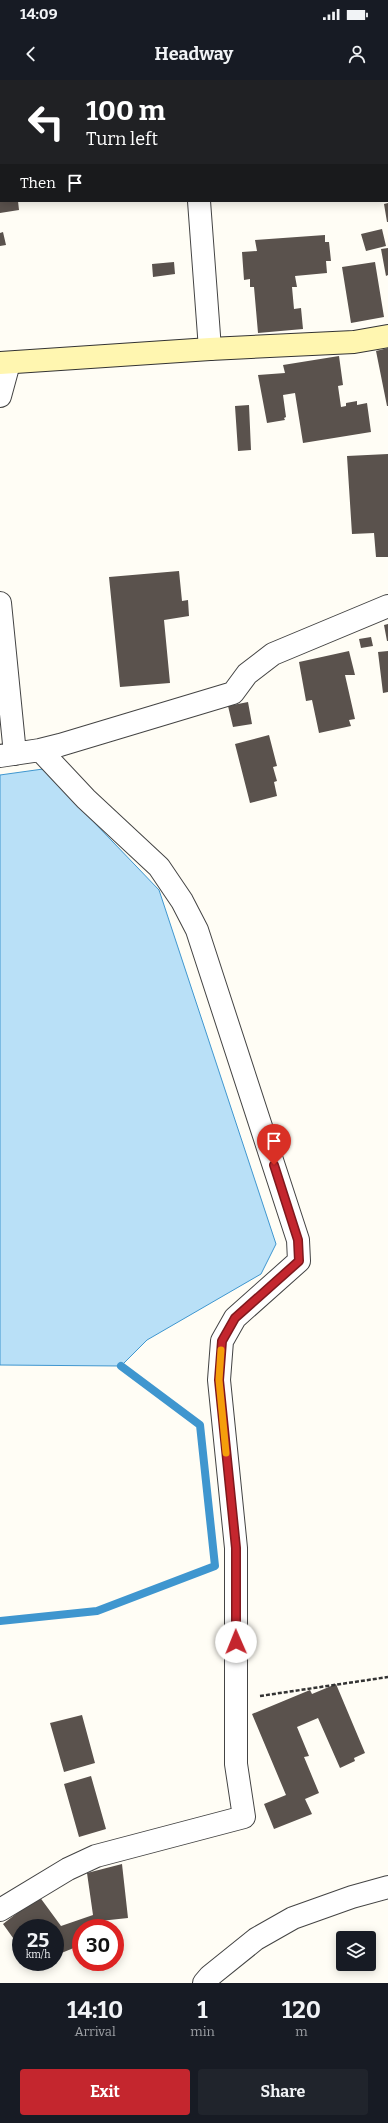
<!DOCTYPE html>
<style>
body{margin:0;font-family:Bitter,serif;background:#20242c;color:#f1f3f6;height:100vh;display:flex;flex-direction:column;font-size:15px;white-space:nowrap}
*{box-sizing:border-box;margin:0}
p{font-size:13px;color:#9ea1a6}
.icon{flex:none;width:22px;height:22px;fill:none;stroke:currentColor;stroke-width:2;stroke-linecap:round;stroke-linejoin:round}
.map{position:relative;height:1903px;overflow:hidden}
.side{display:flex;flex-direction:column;background:#171b24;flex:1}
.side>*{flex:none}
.top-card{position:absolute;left:0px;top:0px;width:388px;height:122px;box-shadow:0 2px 10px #0003;background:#202124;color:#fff;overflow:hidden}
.fabs{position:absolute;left:336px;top:1851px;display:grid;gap:8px}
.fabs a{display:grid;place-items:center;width:40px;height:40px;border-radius:4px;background:#171b24;box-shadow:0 2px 10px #0003;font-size:20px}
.speed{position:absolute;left:12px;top:1839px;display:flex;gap:8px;font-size:20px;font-weight:700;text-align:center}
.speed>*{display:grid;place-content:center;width:52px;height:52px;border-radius:50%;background:#171b24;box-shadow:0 2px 10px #0003;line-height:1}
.speed small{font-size:10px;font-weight:400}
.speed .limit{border:6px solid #d22;background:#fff;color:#111}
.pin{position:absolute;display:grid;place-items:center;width:34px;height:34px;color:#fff;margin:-41px -17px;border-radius:50% 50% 50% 0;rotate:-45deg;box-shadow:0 0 4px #0007}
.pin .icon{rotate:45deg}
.me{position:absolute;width:44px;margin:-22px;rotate:359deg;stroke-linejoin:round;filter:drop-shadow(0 0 3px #0008)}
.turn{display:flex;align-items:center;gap:14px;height:84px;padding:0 20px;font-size:18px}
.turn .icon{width:52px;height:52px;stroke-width:2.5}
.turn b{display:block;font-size:28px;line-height:34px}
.then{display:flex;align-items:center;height:38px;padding:0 20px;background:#0003;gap:8px;font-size:15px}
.eta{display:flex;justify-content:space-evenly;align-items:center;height:68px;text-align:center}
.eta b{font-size:24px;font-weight:700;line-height:28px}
.action{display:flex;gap:8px;margin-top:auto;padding:8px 20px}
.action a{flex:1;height:46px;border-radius:4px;background:#c4262e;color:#fff;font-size:16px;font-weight:700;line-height:46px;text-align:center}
.action a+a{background:#20242c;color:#f1f3f6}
.status{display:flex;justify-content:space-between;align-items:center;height:28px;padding:0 20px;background:#171b24;direction:ltr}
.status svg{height:11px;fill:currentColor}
header{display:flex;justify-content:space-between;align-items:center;height:52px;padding:0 20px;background:#171b24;font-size:18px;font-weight:700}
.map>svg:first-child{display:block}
.water{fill:#b9e0f7;stroke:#3f96cf}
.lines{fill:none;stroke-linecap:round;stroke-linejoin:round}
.stream{stroke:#3f96cf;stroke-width:8}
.building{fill:#5a524d}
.street-casing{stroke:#444;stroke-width:24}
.secondary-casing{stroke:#333;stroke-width:24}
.path{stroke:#333;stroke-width:2.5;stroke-dasharray:4 2;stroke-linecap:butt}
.street{stroke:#fff;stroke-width:22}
.secondary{stroke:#fff6b0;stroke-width:22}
.route-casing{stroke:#7f191e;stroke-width:10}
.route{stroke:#c4262e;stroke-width:7}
.slow{stroke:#f59e0b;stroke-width:7}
</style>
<div class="status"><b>14:09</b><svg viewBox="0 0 49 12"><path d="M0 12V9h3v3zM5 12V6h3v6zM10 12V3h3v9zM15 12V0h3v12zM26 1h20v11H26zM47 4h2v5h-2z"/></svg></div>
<header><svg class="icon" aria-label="back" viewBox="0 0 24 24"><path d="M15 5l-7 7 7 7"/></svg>Headway<svg class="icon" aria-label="person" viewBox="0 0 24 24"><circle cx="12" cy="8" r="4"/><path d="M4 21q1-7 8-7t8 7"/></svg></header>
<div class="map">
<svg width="388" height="1903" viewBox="0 0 388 1903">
<rect width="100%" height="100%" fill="#fffdf5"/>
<path class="water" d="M43,689L159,810L276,1164L261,1194L147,1260L121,1286L0,1285V695Z"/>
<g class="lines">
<path class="stream" d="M0,1541L97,1531L215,1486L200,1345L121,1286"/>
</g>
<path class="building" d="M0,121H18L19,130L0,133Z
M388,123V142H387L384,124Z
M382,149L386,166L366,171L361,154Z
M3,152L6,165L0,166V153Z
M325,155V162H329L331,181H326L327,193L295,196L297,207H292L294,229L301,228L303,249L258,253L254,207H250V199L244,200L242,172L257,171L255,160Z
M388,168V195L386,196L381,169Z
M174,182L175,194L153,197L152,184Z
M375,182L384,237L351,243L342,187Z
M388,268V326H387L376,271Z
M339,276L343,305L338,306L341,327L346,326V323L357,321V325L367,323L371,352L303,363L295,313L283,315L286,337L284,338L285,340L267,343L258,295L285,293L283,285Z
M249,325L251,370L238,371L235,326Z
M388,374V477H376L374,453L352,454L347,376Z
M179,491L182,521L188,520L189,536L164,540L170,603L120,607L109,497Z
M388,544V561H387L384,545Z
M371,557L373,566L361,568L359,559Z
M349,571L355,595H345L355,639L349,640L351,646L319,653L312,620L306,621L299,582Z
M388,571V612L383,613L378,572Z
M248,622L252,644L233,647L228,626Z
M269,655L277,686L273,687L277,701L274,702L277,716L250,723L235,664Z
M336,1604L365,1673L354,1678L355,1681L340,1688L318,1638L297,1647L309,1676L304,1677L319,1713L305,1719L312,1734L274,1749L264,1724L286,1715L252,1634L310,1610L312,1614Z
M82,1635L95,1683L64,1692L50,1643Z
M91,1696L106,1749L79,1757L64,1704Z
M122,1784L128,1838L100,1841L102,1848H81V1865L59,1874L57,1872L55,1873V1848H21V1869L3,1844L39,1816L61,1846L93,1835L87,1793Z"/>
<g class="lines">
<defs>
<path id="street" d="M191,0V1
M199,121L210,269
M0,316L9,283
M0,523L15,674
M0,676L40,670L60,665L233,613L247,594L273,574L388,526
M0,1830L68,1789L96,1776L244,1737L236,1684V1468L219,1300L222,1261L235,1238L299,1181L298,1160L197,850L182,821L159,787L86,719L40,670
M204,1903L210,1896L256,1859L293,1838L352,1817L388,1807"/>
<path id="secondary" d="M0,283L210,269L354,262L388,256"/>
</defs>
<use href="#street" class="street-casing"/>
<use href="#secondary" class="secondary-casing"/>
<path class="path" d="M260,1616L388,1597"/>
<use href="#street" class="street"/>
<use href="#secondary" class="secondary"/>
</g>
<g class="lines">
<defs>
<path id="route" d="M236,1562V1468L219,1300L222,1261L235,1238L299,1181L298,1160L274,1085"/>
</defs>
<use href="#route" class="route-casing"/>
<use href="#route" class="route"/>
<path class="slow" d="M221,1270L219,1300L226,1373"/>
</g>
</svg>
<div class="fabs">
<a><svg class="icon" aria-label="layers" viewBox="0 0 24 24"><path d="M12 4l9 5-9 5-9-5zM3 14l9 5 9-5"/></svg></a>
</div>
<div class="speed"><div>25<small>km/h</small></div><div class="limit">30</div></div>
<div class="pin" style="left:274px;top:1085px;background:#d93025"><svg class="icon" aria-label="arrive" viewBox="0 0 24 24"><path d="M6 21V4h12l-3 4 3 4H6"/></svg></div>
<svg class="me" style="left:236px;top:1562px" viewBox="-20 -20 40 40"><circle r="19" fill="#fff"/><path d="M0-13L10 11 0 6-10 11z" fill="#c4262e"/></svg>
<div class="top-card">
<div class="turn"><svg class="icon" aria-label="left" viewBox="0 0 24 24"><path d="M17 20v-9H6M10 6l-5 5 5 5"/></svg><div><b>100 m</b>Turn left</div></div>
<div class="then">Then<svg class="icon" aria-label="arrive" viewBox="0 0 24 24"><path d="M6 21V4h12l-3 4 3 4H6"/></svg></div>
</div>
</div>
<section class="side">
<div class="eta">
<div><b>14:10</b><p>Arrival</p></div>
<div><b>1</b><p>min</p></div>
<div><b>120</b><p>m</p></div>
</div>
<div class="action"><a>Exit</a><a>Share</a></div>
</section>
